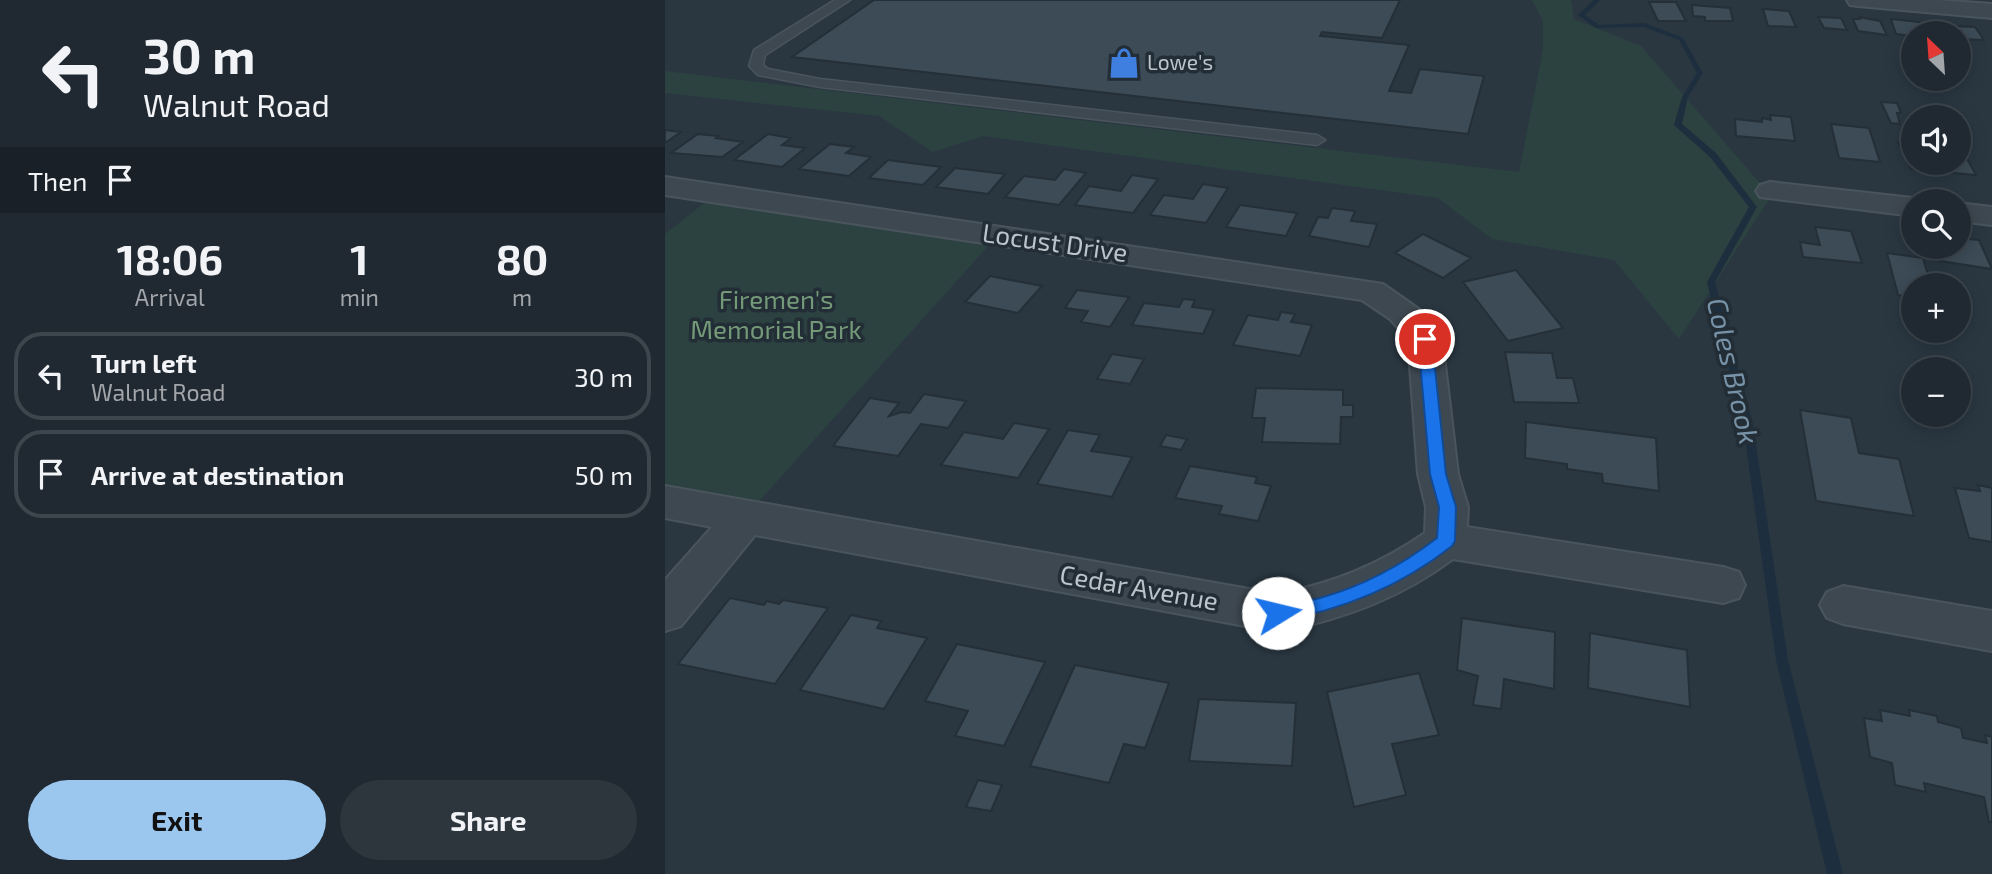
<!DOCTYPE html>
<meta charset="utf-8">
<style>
body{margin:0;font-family:"Exo 2",sans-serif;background:#2d353d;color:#f1f3f6;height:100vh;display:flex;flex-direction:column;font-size:26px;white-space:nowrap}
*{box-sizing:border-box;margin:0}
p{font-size:23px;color:#a2a6ab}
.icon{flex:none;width:38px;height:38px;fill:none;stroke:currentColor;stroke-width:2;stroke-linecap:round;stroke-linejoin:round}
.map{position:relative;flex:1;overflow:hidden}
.details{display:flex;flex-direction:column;background:#202931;width:665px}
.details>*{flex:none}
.guide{background:#202931;color:#f1f3f6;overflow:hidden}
.needle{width:46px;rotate:335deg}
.buttons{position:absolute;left:1236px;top:21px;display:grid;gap:14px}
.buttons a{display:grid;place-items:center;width:70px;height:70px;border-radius:50%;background:#202931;box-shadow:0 4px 18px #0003,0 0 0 2px #3d454d;font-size:35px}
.pin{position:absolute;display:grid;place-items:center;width:60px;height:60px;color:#fff;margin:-30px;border:4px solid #fff;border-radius:50%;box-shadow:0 2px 7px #0007}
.me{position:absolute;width:77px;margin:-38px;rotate:81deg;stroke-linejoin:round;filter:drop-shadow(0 0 5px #0008)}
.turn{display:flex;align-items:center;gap:24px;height:147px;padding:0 28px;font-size:32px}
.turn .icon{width:91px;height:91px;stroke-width:2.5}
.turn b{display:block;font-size:49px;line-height:60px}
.then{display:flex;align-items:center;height:66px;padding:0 28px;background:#0003;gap:14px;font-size:26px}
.eta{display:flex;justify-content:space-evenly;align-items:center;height:119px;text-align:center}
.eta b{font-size:42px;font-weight:700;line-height:49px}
.primary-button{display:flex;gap:14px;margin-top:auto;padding:14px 28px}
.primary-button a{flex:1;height:80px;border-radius:42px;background:#9bc7ef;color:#111;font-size:28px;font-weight:700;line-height:80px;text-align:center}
.primary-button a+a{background:#2d353d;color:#f1f3f6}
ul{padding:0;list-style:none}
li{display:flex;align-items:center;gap:21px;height:88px;margin:0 14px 10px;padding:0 14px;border:4px solid #3d454d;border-radius:28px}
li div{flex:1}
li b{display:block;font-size:26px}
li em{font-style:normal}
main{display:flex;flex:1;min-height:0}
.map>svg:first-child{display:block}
.green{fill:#2c4241}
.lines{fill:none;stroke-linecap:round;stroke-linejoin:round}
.stream{fill:#1d2f3e;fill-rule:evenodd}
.building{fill:#3c4b56;stroke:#242f38;stroke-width:2}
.service-casing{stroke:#4a545d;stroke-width:3}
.minor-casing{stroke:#4a545d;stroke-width:4}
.service{fill:#3e4851;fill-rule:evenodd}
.minor{fill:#3e4851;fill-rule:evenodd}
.route{fill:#1a73e8;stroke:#114b97;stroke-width:2}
.labels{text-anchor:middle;stroke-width:7;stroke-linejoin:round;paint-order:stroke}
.far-poi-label{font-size:21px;fill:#bbc3cb;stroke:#222d36;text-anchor:start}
.street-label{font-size:26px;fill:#bbc3cb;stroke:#222d36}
.park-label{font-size:26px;fill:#749978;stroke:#222d36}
.water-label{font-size:28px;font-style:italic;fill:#7792a6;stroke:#222d36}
</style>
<main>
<section class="details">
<div class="guide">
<div class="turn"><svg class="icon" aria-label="left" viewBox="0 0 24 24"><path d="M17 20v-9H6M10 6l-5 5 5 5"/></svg><div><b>30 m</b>Walnut Road</div></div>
<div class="then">Then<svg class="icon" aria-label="arrive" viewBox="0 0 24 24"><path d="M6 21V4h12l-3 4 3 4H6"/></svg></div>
</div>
<div class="eta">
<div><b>18:06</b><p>Arrival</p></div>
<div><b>1</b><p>min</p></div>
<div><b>80</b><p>m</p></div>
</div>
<ul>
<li><svg class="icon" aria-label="left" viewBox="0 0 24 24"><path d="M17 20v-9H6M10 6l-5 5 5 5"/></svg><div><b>Turn left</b><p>Walnut Road</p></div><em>30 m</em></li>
<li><svg class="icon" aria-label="arrive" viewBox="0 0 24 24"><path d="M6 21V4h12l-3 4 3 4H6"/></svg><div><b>Arrive at destination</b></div><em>50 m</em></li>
</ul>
<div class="primary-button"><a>Exit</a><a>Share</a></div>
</section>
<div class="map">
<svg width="1327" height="874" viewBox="0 0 1327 874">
<rect width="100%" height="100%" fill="#2a3741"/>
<path class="green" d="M867,0H906L909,19L976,46L1106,196L1014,339L949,260L827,239L773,198L318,136L268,152L214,116L0,93V71L854,172L878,50V21Z
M52,193L333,235L80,517L0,502V234Z"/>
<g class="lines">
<path class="stream" d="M929,0H935L920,15L934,25L980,23L1018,38L1038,73L1023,97L1017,124L1051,153L1092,207L1050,282L1088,425L1123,660L1178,874H1162L1111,660L1078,425L1042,282L1084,207L1045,157L1009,125L1017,97L1032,73L1014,40L979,27L931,28L913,15Z"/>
</g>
<path class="building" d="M209,0H735L717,38L657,32L655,36L744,45L724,91L746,93L755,69L819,76L803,134L127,57Z
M984,2H1011L1021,21H993Z
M1027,5L1065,8L1068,21H1040V17L1028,16Z
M1098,9L1124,11L1131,27L1103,26Z
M1153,17L1176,18L1182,30L1159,28Z
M1194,17L1215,21L1222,35L1193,31L1188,19H1195Z
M1226,19L1254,22L1261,33H1248V36L1231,34Z
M1286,26L1310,27L1319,40L1295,39Z
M1216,102L1232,103L1236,113H1232L1235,124L1226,123Z
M1105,115L1126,117L1130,141L1071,136L1070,119L1097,122V118L1106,120Z
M1166,124L1204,128L1215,162L1174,158Z
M0,130L16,132L0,143Z
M33,134L53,136L51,138L78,142L57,157L6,153Z
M103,134L126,138L117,145L140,148L117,167L69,160Z
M1233,142L1248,144V163H1293L1294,144L1311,175L1246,169Z
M165,144L189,147L181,153L206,157L184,176L134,169Z
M223,160L276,167L258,185L204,178Z
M290,168L340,174L323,194L271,187Z
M399,169L421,173L394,205L340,197L359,176L390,180Z
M467,175L493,179L468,213L410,205L424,186L456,191Z
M538,184L563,188L541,223L485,215L499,195L528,199Z
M575,205L632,213L621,236L561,227Z
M667,208L690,211L686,221L712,224L704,247L644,236L653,217L663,218Z
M1150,227L1186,231L1197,263L1138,257L1135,242L1155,245Z
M758,234L806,258L778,278L730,253Z
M1293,238L1314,240L1327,269L1269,260L1264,247H1293Z
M1222,253L1258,258L1266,285H1248V297L1233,295Z
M851,270L898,328L843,341L798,282Z
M325,276L377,286L353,313L300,302Z
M412,290L464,297L445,327L416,322L423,311L400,308Z
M518,299L530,300L527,307L549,310L538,334L467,325L479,303L514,307Z
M616,312L630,314L626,322L647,325L635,356L568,345L583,315L613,320Z
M840,352L887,353L892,378H908L914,403L849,402Z
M447,354L479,359L465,384L432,379Z
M591,388L678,390V405H688V417H676L675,444L597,442L600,418H587Z
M259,394L301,401L283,428L256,424L233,456L168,446L205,398L234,403L224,416L237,412L245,413Z
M1135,410L1186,418L1194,453L1234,459L1249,516L1151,501Z
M861,422L991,438L994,491L938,483L937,474L902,469V464L860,458Z
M349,423L384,429L353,478L276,465L299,432L338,439Z
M403,430L435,435L426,451L467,457L447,497L372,484Z
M501,435L522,439L516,450L495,446Z
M525,466L592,477L590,483L606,486L593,521L554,514L557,506L510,498Z
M1313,485L1327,488V542L1304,538L1290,488L1315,491Z
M65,598L99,605L102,601L114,604L118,600L163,608L110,684L13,664Z
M186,615L216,621L212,628L262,638L219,709L135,690Z
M797,618L890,632L889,689L839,679L836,709L808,705L813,676L792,670Z
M925,633L1022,650L1025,707L923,688Z
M292,644L380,662L339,746L290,736L303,711L260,701Z
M410,665L504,683L480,748L459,744L444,783L365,766Z
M754,673L774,735L727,744L741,795L689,807L662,692Z
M534,699L631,703L627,766L524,761Z
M1215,710L1245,716L1244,710L1272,716L1273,722L1296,728L1298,738L1322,743L1320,735L1327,737V822H1324L1319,797L1259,783L1261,792L1230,785L1227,763L1205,757L1199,718L1217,721Z
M313,780L337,785L326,811L301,807Z"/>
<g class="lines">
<defs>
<path id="service" d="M170,0H185L100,55L98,65L103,69L155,79L652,135L660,140L652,145L155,87L93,75L84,66L89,50Z"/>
<path id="minor" d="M1182,0H1272L1327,4V18L1193,6L1185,5Z
M0,177L718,284L755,310L777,339L793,474L803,507L802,527L1058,567L1074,572L1080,585L1074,598L1058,603L788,559C736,598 676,620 613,632L90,535L16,626L0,631V580L47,527L0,518V486L613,594C668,583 714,565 760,533L761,507L753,474L743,339L725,319L697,300L0,195Z
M1105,182L1248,198L1259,201H1248V216L1095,197L1091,191L1095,185Z
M1293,203L1327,207V225L1293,221Z
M1178,586L1327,611V651L1178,624L1162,618L1155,605L1162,592Z"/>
</defs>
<use href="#service" class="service-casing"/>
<use href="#minor" class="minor-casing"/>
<use href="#service" class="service"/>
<use href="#minor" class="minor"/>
</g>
<path class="route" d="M760,334L767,339L781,474L791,507L790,541L787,546C735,587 678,610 613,621L606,618L603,613L606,607C622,602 639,602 655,598C698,586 737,565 772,538L774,507L765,474L753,339Z"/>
<defs>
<symbol id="shop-bare" viewBox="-9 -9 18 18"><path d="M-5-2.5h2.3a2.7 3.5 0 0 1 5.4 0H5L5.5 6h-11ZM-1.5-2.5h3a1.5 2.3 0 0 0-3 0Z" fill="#3f7fe0" stroke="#222d36" stroke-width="2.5" paint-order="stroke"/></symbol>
</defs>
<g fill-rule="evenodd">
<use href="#shop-bare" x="437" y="41" width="44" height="44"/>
</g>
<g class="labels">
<g class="far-poi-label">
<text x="482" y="70">Lowe's</text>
</g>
<g class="street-label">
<text transform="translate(390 243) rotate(8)" y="9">Locust Drive</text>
<text transform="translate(474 588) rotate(10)" y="9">Cedar Avenue</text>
</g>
<g class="park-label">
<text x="111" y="309">Firemen's<tspan x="111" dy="30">Memorial Park</tspan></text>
</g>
<g class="water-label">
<text transform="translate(1068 371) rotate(77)" y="10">Coles Brook</text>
</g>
</g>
</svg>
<div class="buttons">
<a><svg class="needle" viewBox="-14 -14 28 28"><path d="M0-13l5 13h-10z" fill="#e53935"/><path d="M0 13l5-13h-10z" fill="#a2a6ab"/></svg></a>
<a><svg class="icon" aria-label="sound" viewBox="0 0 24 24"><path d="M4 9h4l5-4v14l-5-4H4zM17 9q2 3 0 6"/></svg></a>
<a><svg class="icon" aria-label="search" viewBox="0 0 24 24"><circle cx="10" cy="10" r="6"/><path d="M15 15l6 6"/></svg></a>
<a>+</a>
<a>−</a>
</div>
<div class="pin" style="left:760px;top:339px;background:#d93025"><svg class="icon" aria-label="arrive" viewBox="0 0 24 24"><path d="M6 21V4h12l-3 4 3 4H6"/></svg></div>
<svg class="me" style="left:613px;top:613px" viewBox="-20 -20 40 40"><circle r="19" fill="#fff"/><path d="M0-13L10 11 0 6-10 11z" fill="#1a73e8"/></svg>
</div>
</main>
